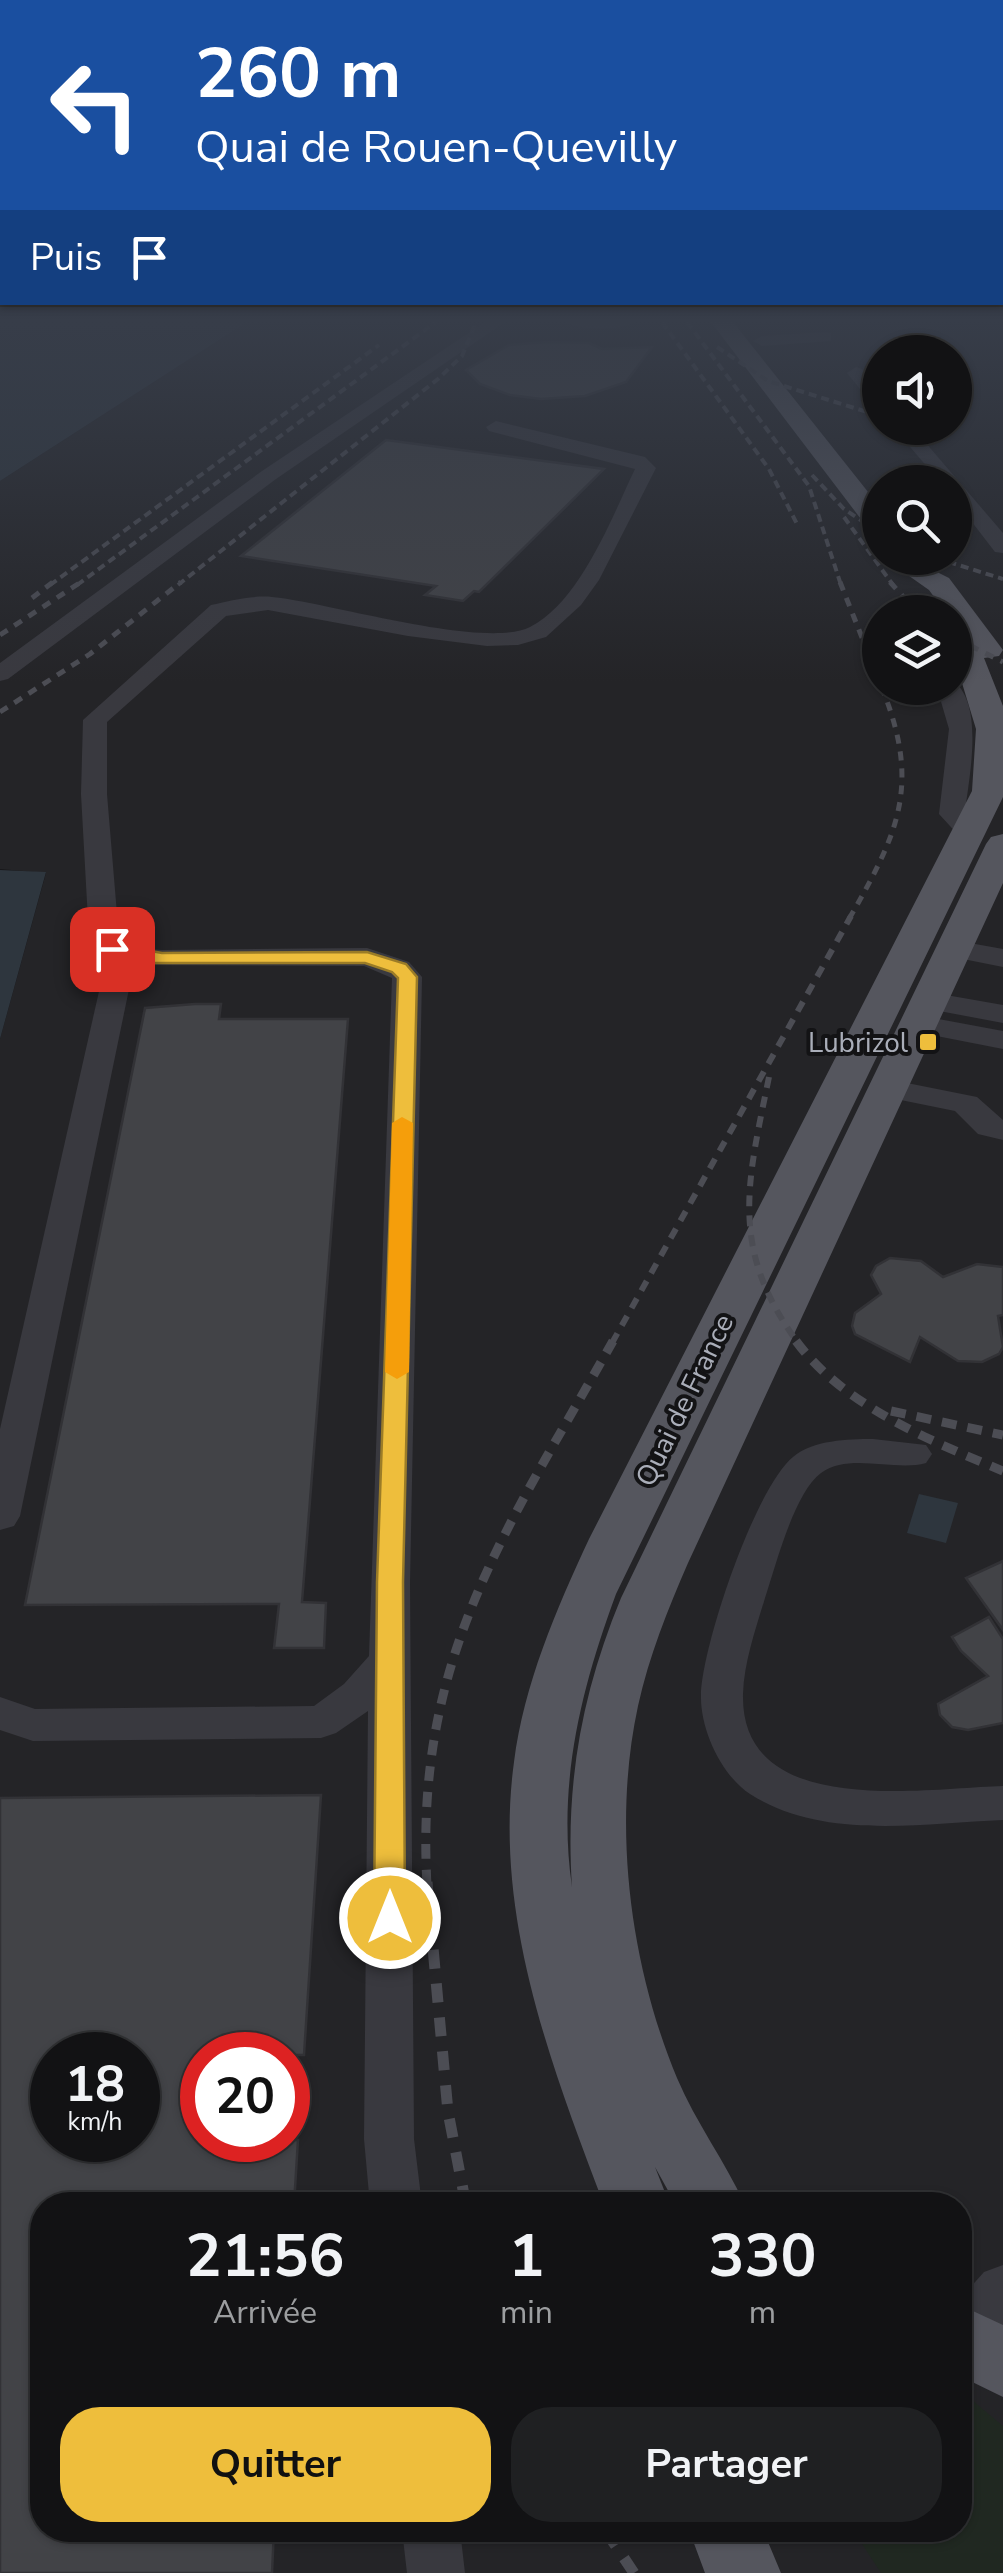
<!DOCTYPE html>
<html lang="fr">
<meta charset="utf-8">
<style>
body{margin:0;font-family:"Nunito Sans",sans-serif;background:#1f2022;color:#f1f3f6;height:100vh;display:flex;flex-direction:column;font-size:38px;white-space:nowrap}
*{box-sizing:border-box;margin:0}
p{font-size:32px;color:#9c9ea0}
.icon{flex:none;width:55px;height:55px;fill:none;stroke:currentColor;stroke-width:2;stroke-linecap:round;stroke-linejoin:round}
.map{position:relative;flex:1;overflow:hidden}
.sheet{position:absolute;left:30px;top:2192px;width:942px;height:350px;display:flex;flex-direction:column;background:#121214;border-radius:40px;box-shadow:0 2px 8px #0004,0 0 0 2px #313234}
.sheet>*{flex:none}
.guide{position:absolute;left:0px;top:0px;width:1005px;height:305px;box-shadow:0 2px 8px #0004,0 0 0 2px #313234;background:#1a4fa0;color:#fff;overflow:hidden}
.fabs{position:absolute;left:862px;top:335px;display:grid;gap:20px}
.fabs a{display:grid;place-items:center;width:110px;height:110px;border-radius:50%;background:#121214;box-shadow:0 2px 8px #0004,0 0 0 2px #313234;font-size:50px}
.speed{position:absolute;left:30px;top:2032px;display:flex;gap:20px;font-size:50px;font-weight:700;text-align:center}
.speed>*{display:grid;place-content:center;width:130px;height:130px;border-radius:50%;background:#121214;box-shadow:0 2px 8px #0004,0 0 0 2px #313234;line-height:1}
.speed small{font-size:25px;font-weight:400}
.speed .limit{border:15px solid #d22;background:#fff;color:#111}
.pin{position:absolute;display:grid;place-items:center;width:85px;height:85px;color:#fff;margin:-42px;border-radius:20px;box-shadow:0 5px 15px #0006}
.me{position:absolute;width:110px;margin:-55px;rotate:0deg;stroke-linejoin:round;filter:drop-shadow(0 0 8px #0008)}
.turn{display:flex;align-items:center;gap:35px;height:210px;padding:0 30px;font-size:45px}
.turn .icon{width:130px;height:130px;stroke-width:2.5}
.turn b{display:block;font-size:70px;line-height:85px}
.then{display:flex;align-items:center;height:95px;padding:0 30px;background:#0003;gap:20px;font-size:38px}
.eta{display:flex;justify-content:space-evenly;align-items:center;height:170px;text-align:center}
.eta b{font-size:60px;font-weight:700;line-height:70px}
.action{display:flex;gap:20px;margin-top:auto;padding:20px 30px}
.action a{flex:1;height:115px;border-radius:40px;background:#eebe3c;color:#111;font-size:40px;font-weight:700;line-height:115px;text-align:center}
.action a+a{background:#1f2022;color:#f1f3f6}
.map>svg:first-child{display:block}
.built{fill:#242427;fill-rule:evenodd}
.green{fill:#202821}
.water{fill:#2e363e}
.building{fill:#424347;stroke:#323236;stroke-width:2.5;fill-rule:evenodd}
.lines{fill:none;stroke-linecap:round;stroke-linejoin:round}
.minor{fill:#39393f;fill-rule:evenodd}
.major{fill:#55565e;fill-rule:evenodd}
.rail-far4{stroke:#4c4d54;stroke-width:4;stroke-dasharray:8 5;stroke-linecap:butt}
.rail-far3{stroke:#4c4d54;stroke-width:5;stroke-dasharray:9 8;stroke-linecap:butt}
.rail-far2{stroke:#4c4d54;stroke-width:6;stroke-dasharray:11 9;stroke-linecap:butt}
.rail-far1{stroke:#4c4d54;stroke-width:9;stroke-dasharray:15 11;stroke-linecap:butt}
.rail{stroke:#4c4d54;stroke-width:11;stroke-dasharray:19 15;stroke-linecap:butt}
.route{fill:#eebe3c;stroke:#9b7c27;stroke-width:2.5}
.slow{fill:#f59e0b}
.poi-dot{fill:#eebe3c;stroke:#131315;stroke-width:4}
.labels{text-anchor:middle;stroke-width:8;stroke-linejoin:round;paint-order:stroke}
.poi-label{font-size:28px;fill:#aaaeb9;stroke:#131315;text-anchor:end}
.street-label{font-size:28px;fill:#aaaeb9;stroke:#131315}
</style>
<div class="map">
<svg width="1003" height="2573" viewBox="0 0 1003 2573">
<rect width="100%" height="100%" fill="#18181a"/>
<path class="built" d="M247,322H1003V2573H0V1039L46,873L0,869V481ZM880,352H955V428H880ZM880,482H955V558H880ZM880,612H955V688H880ZM52,2055H138V2140H52ZM202,2055H288V2140H202ZM42,2205H960V2530H42Z"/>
<path class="green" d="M960,2390L1003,2426V2573H881L853,2530H960Z"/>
<path class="water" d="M0,322H247L0,481Z
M0,870L46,872L0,1039Z
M919,1494L958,1503L946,1543L907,1533Z"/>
<path class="building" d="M547,342L589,343L602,349L652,347L626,382L585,396L541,399L510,395L480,384L466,370L509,345Z
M386,440L604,469L479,592L474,591L463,601L425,595L436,586L241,556Z
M195,1004H221L219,1019H348L302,1602L326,1603L324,1648H274L279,1604L25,1605L145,1008Z
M890,1258L921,1261L943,1277L977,1264L1003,1267V1315L998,1316L1003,1347L999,1354L982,1362L958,1361L920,1337L910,1362L855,1334L852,1326L855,1313L881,1294L871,1275L876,1266Z
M1003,1561V1630L966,1578Z
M989,1617L1003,1639V1723L968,1730L952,1727L940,1715L938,1704L988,1676L961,1651L952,1637Z
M321,1795L304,2055H202V2140H298L294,2205H42V2530H274L272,2573H0V1798ZM52,2055H138V2140H52Z"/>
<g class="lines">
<path class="minor" d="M485,322H505L276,479L8,679L0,681V663L262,471Z
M566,322H635C621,331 580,331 566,322Z
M825,332L831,333V341L762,346L753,341L762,336Z
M856,367L862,369L880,389V407L873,405L847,373Z
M496,421L645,457L656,468L599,580L581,605L546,637L518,645L487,646L408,636L268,610L226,616L107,722V794L119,938L137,948L162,950L367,948L409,962L422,977L410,1583L414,2139L422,2205H370L364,2139L368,1711L336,1733L321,1738L33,1741L0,1730V1697L35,1709L314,1706L344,1684L369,1656L392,978L364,966L134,965L20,1516L14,1526L0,1530V1429L107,956L89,938L81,794L83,720L211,605C229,601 253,595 272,597C327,602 485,650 530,627C580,602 612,517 635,469L489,431L486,427Z
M894,428H913L1003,533V553L995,552L955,500V482H940Z
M955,682C984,708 969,777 965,812L983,832L970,840L961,838L939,814L949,729L937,688H955Z
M953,940L1003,949V967L943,955L939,949L943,943Z
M929,992L1003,1005V1023L918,1007L914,1001L918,995Z
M917,1015L1003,1031V1049L906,1030L902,1024L906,1018Z
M887,1079L977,1097L1003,1120V1140L978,1134L955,1111L876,1095L871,1088L876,1081Z
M873,1439L926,1445L932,1454L926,1463C895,1472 850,1452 821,1473C794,1493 776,1565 765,1598C756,1628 744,1662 743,1694C740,1820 924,1788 1003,1786V1820C921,1823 824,1841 750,1794C721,1775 700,1729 701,1695C702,1646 755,1488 793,1457C813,1440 848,1439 873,1439Z
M1003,2265V2330L980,2356L960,2363V2299L984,2272Z
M402,2530H460L465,2573H407Z"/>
<path class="major" d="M711,322H733L880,507V533L870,531Z
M909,558L949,578L1003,650L999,656L984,658L1003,706V797L616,1594C581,1689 557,1784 572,1887C565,1784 582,1692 621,1598L986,844L991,837L1003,834V883L688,1563C668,1609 649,1656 638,1706C612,1826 630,1965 677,2078C696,2123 725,2161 745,2205H676L655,2167L670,2205H604C551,2065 493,1915 514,1762C524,1684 556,1610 589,1539L972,791L976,729L955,660V612H945L929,590L895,566Z
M960,2305L1003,2325V2397L960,2376Z
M689,2530H763L781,2573H705Z"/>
<path class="rail-far4" d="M662,322L769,469L797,524
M687,322L809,486L841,585
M717,347L768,381L880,416
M812,475L844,509L880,533
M844,517L893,585
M936,558L1003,579
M50,585L379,345
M77,585L436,322
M178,585L438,379L462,356L476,322"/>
<path class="rail-far3" d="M840,582L880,683
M890,582L917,612
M32,598L53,582
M0,635L81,582
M955,638L1003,662
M0,712L90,654L181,582
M849,919C899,832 921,785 882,688"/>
<path class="rail-far2" d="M769,1077C747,1184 729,1249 798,1343
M612,1343L851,916"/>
<path class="rail-far1" d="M796,1341C844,1406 931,1441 1003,1471
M891,1411L1003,1435
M427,1885C414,1657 507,1529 613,1341"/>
<path class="rail" d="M427,1882L448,2112L466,2205
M605,2530L634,2573"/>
</g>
<linearGradient id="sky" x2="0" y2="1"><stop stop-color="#0d0d0e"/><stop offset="0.47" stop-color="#373d49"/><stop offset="1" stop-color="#373d49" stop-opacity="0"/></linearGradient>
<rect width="1003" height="682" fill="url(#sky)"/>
<path class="route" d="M112,944L162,953L367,952L406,964L417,977L403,1582L405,1918L400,1926L390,1930L379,1926L374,1918L377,1582L398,978L392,972L365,963H138L105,953V945Z"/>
<path class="slow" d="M402,1117L413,1123L409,1372L397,1379L385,1372L392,1123Z"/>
<rect class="poi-dot" x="918" y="1032" width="20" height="20" rx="5"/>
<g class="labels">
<g class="poi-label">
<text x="908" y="1052">Lubrizol</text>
</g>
<g class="street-label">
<text transform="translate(684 1400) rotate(-64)" y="10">Quai de France</text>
</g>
</g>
</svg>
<div class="fabs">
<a><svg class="icon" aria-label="sound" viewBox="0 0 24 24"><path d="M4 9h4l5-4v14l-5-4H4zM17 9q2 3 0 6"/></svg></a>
<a><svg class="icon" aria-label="search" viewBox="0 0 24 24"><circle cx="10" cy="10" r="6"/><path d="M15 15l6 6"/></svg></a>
<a><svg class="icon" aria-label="layers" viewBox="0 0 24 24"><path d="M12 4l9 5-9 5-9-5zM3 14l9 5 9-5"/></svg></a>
</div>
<div class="speed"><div>18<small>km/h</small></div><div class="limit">20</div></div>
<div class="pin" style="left:112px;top:949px;background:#d93025"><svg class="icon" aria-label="arrive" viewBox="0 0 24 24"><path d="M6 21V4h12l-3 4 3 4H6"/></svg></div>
<svg class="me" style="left:390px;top:1918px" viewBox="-20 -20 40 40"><circle r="17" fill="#eebe3c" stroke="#fff" stroke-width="3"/><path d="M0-11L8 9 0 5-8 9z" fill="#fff"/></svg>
<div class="guide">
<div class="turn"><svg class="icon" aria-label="left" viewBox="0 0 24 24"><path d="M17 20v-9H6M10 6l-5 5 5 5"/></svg><div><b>260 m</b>Quai de Rouen-Quevilly</div></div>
<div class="then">Puis<svg class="icon" aria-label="arrive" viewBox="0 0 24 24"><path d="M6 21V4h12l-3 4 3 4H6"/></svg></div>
</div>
<section class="sheet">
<div class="eta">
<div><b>21:56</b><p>Arrivée</p></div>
<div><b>1</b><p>min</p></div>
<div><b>330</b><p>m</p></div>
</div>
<div class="action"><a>Quitter</a><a>Partager</a></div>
</section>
</div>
